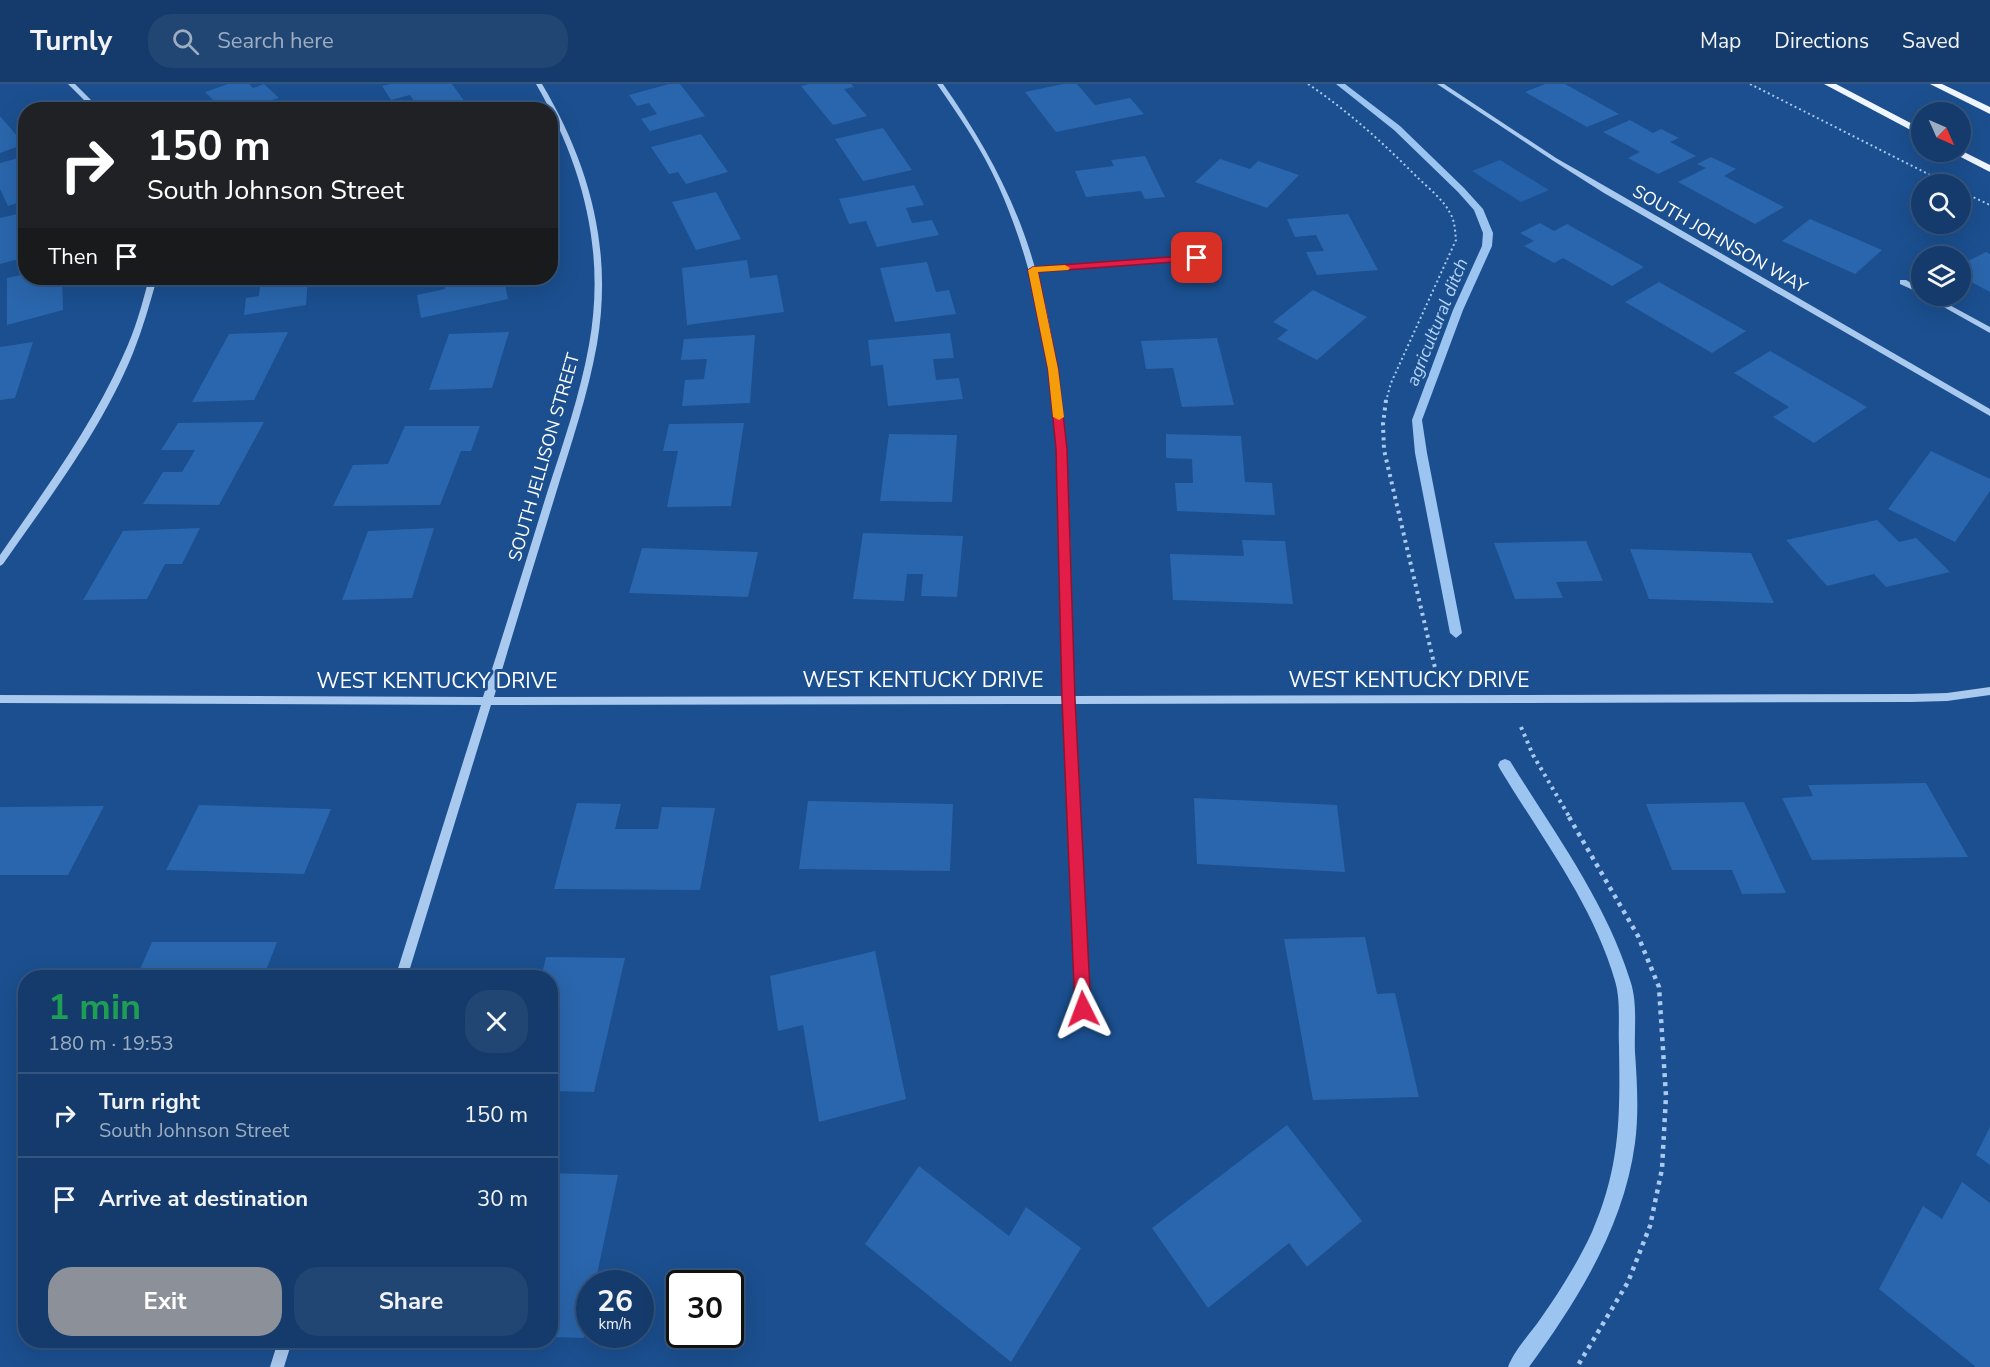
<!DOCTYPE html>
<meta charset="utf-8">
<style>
body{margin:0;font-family:"Nunito Sans",sans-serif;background:#214673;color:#f1f3f6;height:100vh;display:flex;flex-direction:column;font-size:22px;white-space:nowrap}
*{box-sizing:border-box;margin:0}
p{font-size:20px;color:#9dadc1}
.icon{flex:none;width:33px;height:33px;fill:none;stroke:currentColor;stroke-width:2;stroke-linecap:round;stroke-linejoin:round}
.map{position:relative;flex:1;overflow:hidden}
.panel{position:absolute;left:18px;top:886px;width:540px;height:378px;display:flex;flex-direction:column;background:#143b6b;border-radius:24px;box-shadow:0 6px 24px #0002,0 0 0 2px #33557e}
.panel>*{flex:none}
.hud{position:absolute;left:18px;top:18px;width:540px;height:183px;border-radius:24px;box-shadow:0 6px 24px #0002,0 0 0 2px #33557e;background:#202124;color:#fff;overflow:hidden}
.needle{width:39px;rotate:135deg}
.fabs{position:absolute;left:1911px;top:18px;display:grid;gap:12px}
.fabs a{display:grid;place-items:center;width:60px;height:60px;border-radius:50%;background:#143b6b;box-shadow:0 6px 24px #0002,0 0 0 2px #33557e;font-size:30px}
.speed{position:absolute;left:576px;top:1186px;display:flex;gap:12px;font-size:30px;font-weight:700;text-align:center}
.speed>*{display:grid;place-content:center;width:78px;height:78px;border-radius:50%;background:#143b6b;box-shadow:0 6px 24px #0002,0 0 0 2px #33557e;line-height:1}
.speed small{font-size:15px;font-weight:400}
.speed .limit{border:3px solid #111;border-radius:9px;background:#fff;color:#111}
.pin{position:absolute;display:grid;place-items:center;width:51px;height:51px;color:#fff;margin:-26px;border-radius:12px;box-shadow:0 3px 9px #0006}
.me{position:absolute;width:66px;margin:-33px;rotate:357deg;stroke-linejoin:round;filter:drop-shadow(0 0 4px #0008)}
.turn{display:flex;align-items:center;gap:21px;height:126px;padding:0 30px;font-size:27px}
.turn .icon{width:78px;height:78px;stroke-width:2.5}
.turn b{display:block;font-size:42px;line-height:51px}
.then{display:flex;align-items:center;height:57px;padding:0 30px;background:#0003;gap:12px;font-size:22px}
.round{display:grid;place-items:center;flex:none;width:63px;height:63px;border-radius:24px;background:#214673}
.overview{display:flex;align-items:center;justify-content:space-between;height:102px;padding:0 30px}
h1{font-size:36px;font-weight:700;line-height:45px;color:#1e9e55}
.action{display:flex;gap:12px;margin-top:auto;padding:12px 30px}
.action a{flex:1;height:69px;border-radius:24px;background:#8c9099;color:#fff;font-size:24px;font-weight:700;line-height:69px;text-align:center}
.action a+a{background:#214673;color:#f1f3f6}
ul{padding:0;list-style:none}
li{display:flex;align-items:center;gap:18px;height:84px;padding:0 30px;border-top:2px solid #33557e}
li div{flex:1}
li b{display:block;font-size:22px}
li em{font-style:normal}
header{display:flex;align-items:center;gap:36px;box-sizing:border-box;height:84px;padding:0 30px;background:#143b6b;border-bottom:2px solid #33557e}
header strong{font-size:28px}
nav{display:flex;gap:33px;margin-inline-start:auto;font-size:21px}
.search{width:420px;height:54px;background:#214673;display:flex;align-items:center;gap:15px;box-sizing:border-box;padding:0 21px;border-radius:24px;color:#9dadc1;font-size:22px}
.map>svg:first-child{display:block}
.green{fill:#2461a8}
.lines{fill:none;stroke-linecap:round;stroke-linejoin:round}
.stream{fill:#9cc4f0;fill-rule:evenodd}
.building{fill:#2a66ad}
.path-far2{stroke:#a9c9ee;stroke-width:2;stroke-dasharray:2 3;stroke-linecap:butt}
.path-far1{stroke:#a9c9ee;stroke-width:4;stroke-dasharray:3 4.5;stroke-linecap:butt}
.path{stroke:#a9c9ee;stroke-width:4.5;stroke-dasharray:4 5;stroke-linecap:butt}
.minor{fill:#a9c9ee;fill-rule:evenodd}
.major{fill:#f0f6ff;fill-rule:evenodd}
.route{fill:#e11d48;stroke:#92132f;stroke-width:1.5}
.slow{fill:#f59e0b}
.labels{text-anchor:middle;stroke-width:6;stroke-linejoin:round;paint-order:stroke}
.far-street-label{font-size:18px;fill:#fff;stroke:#1b4f8f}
.far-water-label{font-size:18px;font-style:italic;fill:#b5d3f5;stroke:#1b4f8f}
.street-label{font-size:21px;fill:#fff;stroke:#1b4f8f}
</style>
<header>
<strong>Turnly</strong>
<div class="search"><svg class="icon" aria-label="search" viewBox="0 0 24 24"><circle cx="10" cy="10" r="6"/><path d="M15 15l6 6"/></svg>Search here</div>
<nav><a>Map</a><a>Directions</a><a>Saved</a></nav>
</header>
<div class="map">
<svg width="1990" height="1283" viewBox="0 0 1990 1283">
<rect width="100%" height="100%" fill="#1b4f8f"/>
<path class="green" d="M1500,76L1549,106L1521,118L1472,87Z"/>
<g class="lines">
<path class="stream" d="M1336,0H1345L1400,42L1464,104L1483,125L1493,149L1492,162L1463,226L1422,336L1427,369L1462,549L1456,554L1450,549L1415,369L1412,336L1453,226L1482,162L1483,149L1474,126L1458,108L1394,46Z
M1505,675L1510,677C1553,747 1605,816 1630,896C1638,919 1634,944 1635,968C1637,998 1639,1029 1635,1059C1624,1143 1577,1217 1529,1283H1508C1515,1265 1530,1250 1541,1234C1560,1207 1578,1178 1592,1148C1621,1081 1620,1031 1619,961C1618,940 1621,917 1615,897C1593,820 1541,753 1500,685L1498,681L1500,677Z"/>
</g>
<path class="building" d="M228,0H249L253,4L264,0L279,14L265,18L273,26H223L205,8Z
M390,0H452L465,18L437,26H420L410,11L391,16L382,2Z
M669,0H680L705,32L650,47L641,35L657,30L649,19L637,22L629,11Z
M809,0H851L854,3L844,5L867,32L833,41L801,2Z
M1063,0H1077L1095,21L1130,14L1144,30L1056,48L1025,8Z
M1545,0H1565L1619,30L1587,43L1525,8Z
M0,32L24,60L0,69Z
M1630,36L1653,49L1661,45L1679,54L1670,58L1696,72L1658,90L1628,74L1640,68L1603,48Z
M883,44L912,86L863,97L835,55Z
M701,50L728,88L686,100L678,88L669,90L651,63Z
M26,72V116L8,122L0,105V79Z
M1145,72L1165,113L1145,115L1141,107L1086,113L1075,87L1114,82L1111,76Z
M1711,73L1736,85L1724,92L1784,123L1755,140L1678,98L1706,84L1697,80Z
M1220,75L1250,85L1258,77L1299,91L1267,124L1195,98Z
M914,101L924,121L906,124L912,139L932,136L939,151L877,163L866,137L849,140L839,115Z
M716,108L741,155L696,166L672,118Z
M26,128V173L0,180V134Z
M1348,130L1378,186L1317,191L1306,168L1324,167L1316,151L1295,153L1287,135Z
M1810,135L1882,166L1855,190L1782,157Z
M1540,139L1554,147L1567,140L1644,183L1612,202L1563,174L1554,179L1524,162L1534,157L1520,149Z
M1986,168L1990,170V208L1960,192V181Z
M747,176L750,194L777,191L784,228L687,241L682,184Z
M927,178L936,208L949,206L956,230L895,238L880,184Z
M26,190V194H62L63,226L7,241V194Z
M261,194H308L306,221L244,231L246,214L259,212Z
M443,194H488L489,199L504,196L508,215L421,234L417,211L445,205Z
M1659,198L1746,247L1712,269L1625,218Z
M1313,206L1367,233L1317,276L1277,255L1288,246L1273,238Z
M288,248L254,316L192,318L229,250Z
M509,248L492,304L429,306L449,250Z
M950,249L954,274L933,275L936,296L959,294L963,315L888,322L883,281L871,282L868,256Z
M755,251L750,319L682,322L685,296L704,295L707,275L681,276L684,255Z
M1217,254L1234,321L1182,323L1173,284L1146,285L1141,257Z
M33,258L15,314L0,316V263Z
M1770,267L1867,323L1814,359L1773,333L1789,323L1734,289Z
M264,338L219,421L143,420L163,388H182L195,366H161L178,339Z
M744,339L731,422L667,423L678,367H663L669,340Z
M405,342H480L471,367H461L440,421L333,422L353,381L388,380Z
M889,350L957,351L952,418L880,417Z
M1166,350L1241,352L1245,398L1272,399L1275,431L1177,427L1175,399H1193L1192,375L1166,374Z
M1931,367L1990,395V407L1955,458L1888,425Z
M1877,436L1899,458L1916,454L1950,488L1886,503L1874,490L1827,502L1786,456Z
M200,444L182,480H165L147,515L83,516L123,447Z
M434,444L412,514L342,516L368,447Z
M863,449L963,452L957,513L921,512L923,490H907L904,517L853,515Z
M1242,456L1285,457L1293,520L1173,516L1170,470L1244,472Z
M1586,457L1603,497L1556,498L1563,514L1515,515L1494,459Z
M642,464L758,468L748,513L629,509Z
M1630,465L1751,469L1774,519L1649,515Z
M1926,699L1968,773L1812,776L1782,714L1813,712L1808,701Z
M1194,714L1337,721L1345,788L1197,780Z
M808,717L953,720L950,787L799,785Z
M1744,718L1786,809L1742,810L1732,786H1672L1646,720Z
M577,719L621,720L615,745H658L662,723L715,724L700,806L554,805Z
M199,721L331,725L304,790L166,786Z
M104,722L68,791H0V723Z
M1365,853L1377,910L1395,909L1419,1013L1313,1016L1284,855Z
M152,858H277L263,894H136Z
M875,867L906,1015L819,1038L803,941L778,947L770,892Z
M546,873L625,874L594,1008L550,1007V894H541Z
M1287,1041L1362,1137L1307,1183L1289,1159L1208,1224L1152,1144Z
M1990,1043V1081L1976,1071Z
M919,1082L1009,1152L1026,1123L1081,1164L1011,1278L865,1160Z
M550,1089L618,1091L595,1200H590V1227L584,1254L550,1253Z
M1962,1098L1990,1119V1283H1976L1879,1205L1923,1122L1942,1135Z"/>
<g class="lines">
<path class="path-far2" d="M1308,0C1348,27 1382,58 1416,92C1427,103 1443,115 1450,129C1455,137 1455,147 1456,156L1391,299L1386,317
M1750,0L1948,100
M1960,107L1990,121"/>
<path class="path-far1" d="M1386,316L1383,340L1384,366L1436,588
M1521,643L1533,671L1570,734"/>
<path class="path" d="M1569,733L1638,852L1659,903L1666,1012L1662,1085L1650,1142L1628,1198L1577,1283"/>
<path class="minor" d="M68,0H75L101,26H94Z
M536,0H542C590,81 613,166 597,260C588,311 571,360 556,409C535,477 514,545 494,613L1064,612C1059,441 1070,261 998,101C982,65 959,32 937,0H943C983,57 1016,116 1035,184L1197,172L1201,174L1197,176L1037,188C1075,325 1069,470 1074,612L1911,610L1947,609L1990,603V611L1947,617L1911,618L1074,620L1089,925L1087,929L1083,931L1079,929L1077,925L1064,620L491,621L407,894H395L481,621L0,619V611L483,613C505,545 526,477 547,409C563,360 580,311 589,261C606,167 583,81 536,0Z
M1437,0H1444L1556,74L1610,105L1990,325V332L1604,109L1552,76Z
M149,194H157C150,219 143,244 133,269C102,345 50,413 3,480L0,482V471C44,407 91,344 123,272C135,247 142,221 149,194Z
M1900,196H1906L1922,205V210L1900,200Z
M1924,212H1933L1990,243V249Z
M278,1257H292L284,1283H270Z"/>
<path class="major" d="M1824,0H1836L1922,45V52Z
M1930,0H1942L1990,23V30Z
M1960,66L1990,81V88L1951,68Z"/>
</g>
<path class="route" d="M1197,171L1201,172V176L1038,188L1058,285L1067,365L1075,615L1091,925L1089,931L1083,933L1077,931L1075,925L1062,615L1056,365L1048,285L1028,186L1033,183Z"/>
<path class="slow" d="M1065,181L1070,184L1068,186L1038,188L1058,285L1064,333L1059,336L1053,333L1048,285L1028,186L1033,183Z"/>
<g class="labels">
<g class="far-street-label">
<text transform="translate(1720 155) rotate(30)" y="6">SOUTH JOHNSON WAY</text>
<text transform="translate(544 373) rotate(-74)" y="6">SOUTH JELLISON STREET</text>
</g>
<g class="far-water-label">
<text transform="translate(1437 238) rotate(-68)" y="6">agricultural ditch</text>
</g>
<g class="street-label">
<text x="923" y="603">WEST KENTUCKY DRIVE</text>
<text x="1409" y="603">WEST KENTUCKY DRIVE</text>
<text x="437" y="604">WEST KENTUCKY DRIVE</text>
</g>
</g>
</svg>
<div class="fabs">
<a><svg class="needle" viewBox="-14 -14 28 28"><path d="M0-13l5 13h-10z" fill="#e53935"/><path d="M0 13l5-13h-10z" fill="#9dadc1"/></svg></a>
<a><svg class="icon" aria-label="search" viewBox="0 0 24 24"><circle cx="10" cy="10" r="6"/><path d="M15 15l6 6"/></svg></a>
<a><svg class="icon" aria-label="layers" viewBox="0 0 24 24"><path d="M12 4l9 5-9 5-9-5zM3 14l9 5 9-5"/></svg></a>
</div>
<div class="speed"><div>26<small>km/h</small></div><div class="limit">30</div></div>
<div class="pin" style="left:1197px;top:174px;background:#d93025"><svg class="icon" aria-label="arrive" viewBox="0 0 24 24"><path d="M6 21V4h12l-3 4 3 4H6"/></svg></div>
<svg class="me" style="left:1083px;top:925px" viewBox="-20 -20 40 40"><path d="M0-17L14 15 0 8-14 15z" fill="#e11d48" stroke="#fff" stroke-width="4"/></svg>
<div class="hud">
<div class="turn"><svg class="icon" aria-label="right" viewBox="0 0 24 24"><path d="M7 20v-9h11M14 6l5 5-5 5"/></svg><div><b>150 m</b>South Johnson Street</div></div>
<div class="then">Then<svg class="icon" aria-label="arrive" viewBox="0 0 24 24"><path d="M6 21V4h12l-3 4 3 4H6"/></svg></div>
</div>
<section class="panel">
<div class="overview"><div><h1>1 min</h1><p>180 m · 19:53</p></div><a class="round"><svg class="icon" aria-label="close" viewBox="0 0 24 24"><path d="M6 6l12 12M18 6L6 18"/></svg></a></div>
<ul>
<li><svg class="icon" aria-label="right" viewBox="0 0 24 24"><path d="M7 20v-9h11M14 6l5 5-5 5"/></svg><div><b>Turn right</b><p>South Johnson Street</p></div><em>150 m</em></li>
<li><svg class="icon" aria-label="arrive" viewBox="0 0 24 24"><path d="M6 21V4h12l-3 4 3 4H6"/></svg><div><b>Arrive at destination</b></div><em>30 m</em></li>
</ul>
<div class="action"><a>Exit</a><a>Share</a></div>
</section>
</div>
